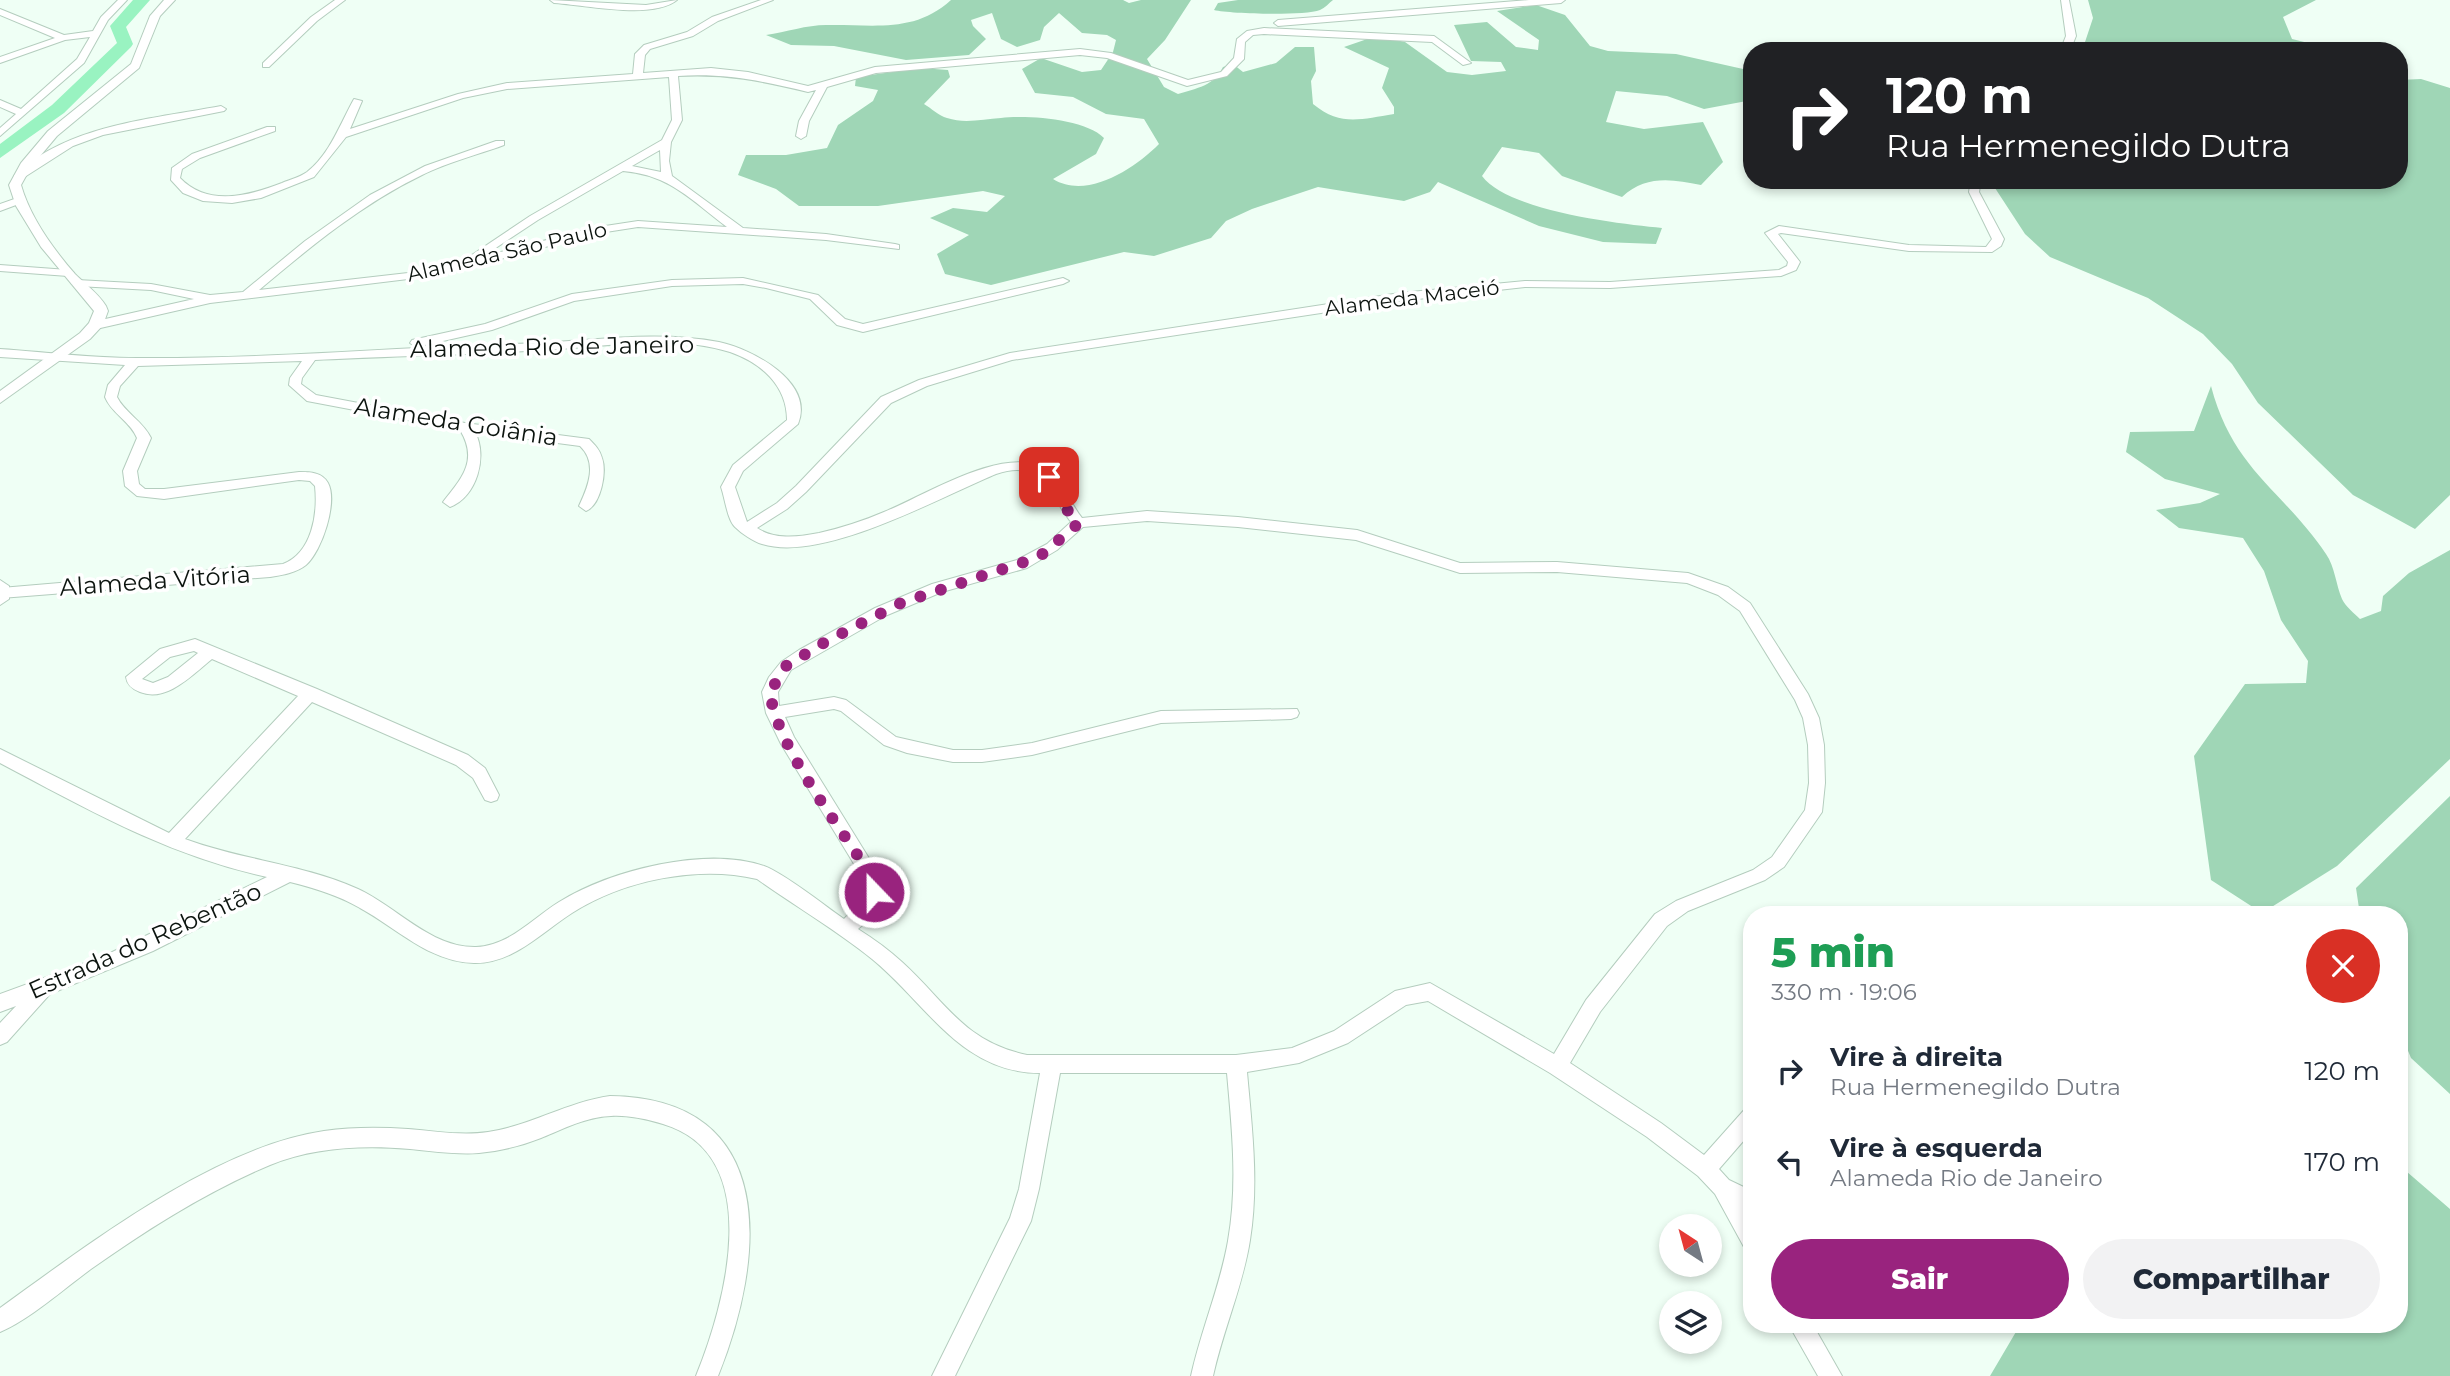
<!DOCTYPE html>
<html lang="pt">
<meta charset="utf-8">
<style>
body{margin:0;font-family:Montserrat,sans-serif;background:#f2f2f3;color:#1f2937;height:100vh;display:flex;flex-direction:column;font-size:26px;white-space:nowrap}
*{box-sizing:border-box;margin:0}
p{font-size:23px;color:#747a83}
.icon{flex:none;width:38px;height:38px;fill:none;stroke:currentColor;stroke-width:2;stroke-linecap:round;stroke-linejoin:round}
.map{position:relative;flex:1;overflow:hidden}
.sheet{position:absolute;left:1743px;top:906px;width:665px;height:427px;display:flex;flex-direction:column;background:#fff;border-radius:28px;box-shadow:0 4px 10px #0003}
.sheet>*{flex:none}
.banner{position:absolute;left:1743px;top:42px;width:665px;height:147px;border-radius:28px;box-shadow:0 4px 10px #0003;background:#202124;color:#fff;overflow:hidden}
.needle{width:46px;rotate:324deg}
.fabs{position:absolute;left:1659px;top:1214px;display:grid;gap:14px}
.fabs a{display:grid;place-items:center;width:63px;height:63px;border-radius:50%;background:#fff;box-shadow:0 4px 10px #0003;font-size:35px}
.pin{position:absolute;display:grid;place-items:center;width:60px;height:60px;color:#fff;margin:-30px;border-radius:14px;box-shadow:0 4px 10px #0006}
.me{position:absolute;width:77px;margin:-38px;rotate:338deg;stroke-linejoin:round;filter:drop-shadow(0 0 5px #0008)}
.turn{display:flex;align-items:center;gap:24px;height:147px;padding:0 28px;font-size:32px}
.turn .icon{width:91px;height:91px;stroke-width:2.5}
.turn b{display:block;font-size:49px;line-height:60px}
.round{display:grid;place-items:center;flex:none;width:74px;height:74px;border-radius:37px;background:#f2f2f3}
.head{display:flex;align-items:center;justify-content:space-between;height:119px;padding:0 28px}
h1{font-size:42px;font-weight:800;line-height:52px;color:#1e9e55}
.action{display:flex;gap:14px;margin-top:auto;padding:14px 28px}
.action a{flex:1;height:80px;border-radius:42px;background:#99237e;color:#fff;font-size:28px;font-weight:800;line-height:80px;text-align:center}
.action a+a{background:#f2f2f3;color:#1f2937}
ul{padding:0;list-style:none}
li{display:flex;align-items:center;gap:21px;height:91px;padding:0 28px}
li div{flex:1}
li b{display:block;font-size:26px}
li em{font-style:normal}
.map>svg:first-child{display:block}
.green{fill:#9fd6b6}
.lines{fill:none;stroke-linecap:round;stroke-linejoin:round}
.river{fill:#99f3c1;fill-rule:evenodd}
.minor-casing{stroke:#b4cdbe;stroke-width:2}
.tertiary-casing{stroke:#b4cdbe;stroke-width:2}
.minor{fill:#fff;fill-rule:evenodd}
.tertiary{fill:#fff;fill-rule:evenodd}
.route{stroke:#99237e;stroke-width:12;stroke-dasharray:0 21.6}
.labels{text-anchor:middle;stroke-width:7;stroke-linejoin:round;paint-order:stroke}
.far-street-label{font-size:21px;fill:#0c140f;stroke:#fff}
.street-label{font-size:24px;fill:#0c140f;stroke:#fff}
</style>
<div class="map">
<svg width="2450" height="1376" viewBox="0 0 2450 1376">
<rect width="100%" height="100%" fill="#effff5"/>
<path class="green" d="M951,0H1123L1129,3L1141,0H1191L1165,40L1147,59L1164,87L1178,94C1197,88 1214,86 1223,67L1233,64L1243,72L1276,63L1295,47H1314L1316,71L1311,81L1313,104C1341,127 1361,119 1394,114V107L1382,88L1389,68L1344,47L1376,36L1405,42L1447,72L1472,75L1506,71L1501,62L1471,61L1454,25L1487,22L1516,47L1538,50L1539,40L1497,11L1536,5L1565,15L1590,46L1608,51L1676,54L1752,71V100L1704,109L1667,96L1616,91L1606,122L1644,129L1703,122L1723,162L1701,185C1671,179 1646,175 1622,197L1562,176L1539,153L1502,147L1482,176C1508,211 1619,224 1662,228L1656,244L1603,242L1539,226L1438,182L1430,192L1404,201L1318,187L1252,209L1226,221L1211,238L1154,256L1124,252L991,285L945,274L937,254L969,235L930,218L953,208L987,212L1005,196L983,191L878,206H799L776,189L738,175L746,155H786L827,148L838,125L873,101L878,90L855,86L856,77L921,68L948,70L950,77L924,104C931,108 939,116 947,118C965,124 983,119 1001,118C1028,115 1085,119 1104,138L1096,154L1053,179C1087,200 1134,169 1159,144L1144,119L1106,114L1073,97L1035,93L1022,69L1041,58L1082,72L1101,70L1113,52L1116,40L1107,35L1082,33L1059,13L1044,27L1040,40L1017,47L1001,39L992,13L971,20L973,26L986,39L969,55L906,60L834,46L791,45L766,35C786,32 807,25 826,25C872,24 914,34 951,0Z
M1238,0H1333C1329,3 1325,8 1320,10C1304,16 1231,14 1214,10L1218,3Z
M2088,0H2316L2283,17L2292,39L2341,51H2082L2093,18Z
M2421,79L2450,88V495L2415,529L2353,495L2258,403L2232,364L2203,334L2148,298L2050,257L2025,234L1995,188V180H2399V80Z
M2211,386C2233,470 2282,489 2326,554C2335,567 2336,585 2342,599C2346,607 2354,613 2360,619L2381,611L2383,596L2409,573L2450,550V759L2337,866L2262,913L2211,880L2194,756L2245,684L2306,683L2308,661L2281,620L2264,571L2243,538L2179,528L2156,510L2200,503L2220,494L2165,479L2126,452L2130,432L2194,431Z
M2450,796V1094L2411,1058L2399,1029V915H2360L2356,888Z
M2399,1165L2450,1209V1376H1990L2020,1325H2399Z"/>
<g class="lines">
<path class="river" d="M133,0H150L126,27L133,44L131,47L64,113L0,158V144L52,105L117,43L110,26Z"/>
<defs>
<path id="minor" d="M118,0H127L108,20L84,63L0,136V128L16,114L0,107V100L21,109L77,59L90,37L65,40L0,63V57L55,38L0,15V9L64,35L93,31L101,17Z
M335,0H345L317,21L269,67H263V63L311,17Z
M550,0L646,5L677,0C652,20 586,5 554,3Z
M761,0H773L718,21L693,36L650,49L645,55L643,73L711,68L748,72L808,86L875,67L1080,49L1111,53L1188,80L1221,72L1234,58L1237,39L1247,31L1264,28L1434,36L1471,63L1463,65L1432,42L1264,34L1253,35L1245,42L1244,59L1227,76L1187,86L1107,58L1080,55L876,73L827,87L809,121L806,136L801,139L796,136L799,121L816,90L808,92C762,81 725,73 678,76L682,120L671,142L669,161L672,176L743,228L826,234L895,244L899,245V249L826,240L638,227L593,234L490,262L408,279L210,303L96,329L90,325L92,322L194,299L151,290L77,286L71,283L77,280L151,284L210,295L243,292L305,241L370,195L425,166L496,141H504V145C477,155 448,162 422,175C362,204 310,247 259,290L408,273L463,261L530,216L662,140L672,120L669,77L507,89L463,98L346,137L314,177L261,198L232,203L203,201L183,193L171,180L172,168L192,154L267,127H275V131L200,158L182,169L180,178C208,207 248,196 282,183C289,180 300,177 307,172C330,154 340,124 354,99L362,101L350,129L458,94L507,83L633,74L635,54L644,45L687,32L712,17ZM660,150L661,172L632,166ZM623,171C670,175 691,200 727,227L638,221L592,228L482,257L538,220Z
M1529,0H1565L1561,3L1278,26L1274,23L1278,20Z
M2061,0H2069L2076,36L2070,51H2060L2066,36Z
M221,106L226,109L224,111L103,135L73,146L23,178L14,176C66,125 152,119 221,106Z
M1971,180H1981L1979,192L2004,239L2001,246L1992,252L1909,251L1781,233L1778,234L1800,262L1796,270L1781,276L1610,288L1525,287L1400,301L1012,360L927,386L891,403L806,492L787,509L757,528C775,540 798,537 819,533C841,528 863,521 884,512C924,496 1003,445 1044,468C1063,478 1069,502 1082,518L1147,511L1238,517L1357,530L1460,563L1557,562L1688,573L1728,587L1750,603L1808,694L1819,718L1824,745L1825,783L1822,812L1784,867L1765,880L1688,911L1667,926L1600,1012L1570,1063L1661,1123L1704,1155L1745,1109L1752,1106V1131L1719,1169L1729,1180L1752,1191V1213L1748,1212L1752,1218V1250L1744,1247L1715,1194L1698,1176L1647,1137L1550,1073L1428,1001L1406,1005L1348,1043L1299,1063L1247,1072C1252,1128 1259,1184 1250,1240C1243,1286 1223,1330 1213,1376H1191C1201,1330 1220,1287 1228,1241C1238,1185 1232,1129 1227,1073H1060L1039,1189L1031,1221L955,1376H932L1010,1218L1019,1189L1040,1073C961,1073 927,1004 872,959C836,930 795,906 757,879C698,865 624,880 572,913C542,932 513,964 474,963C429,962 397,928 360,908C338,895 314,888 290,882L153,951L50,994L7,1042L0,1045V1023L16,1006L0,1012V994L104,956L267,877C167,855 89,810 0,763V749L169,833L298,696L212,659C193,674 167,703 140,692C132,689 127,685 126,677L160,649L195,639L317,689L468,755L485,768L499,795L497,800L491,802L485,800L473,778L456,765L312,702L185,839C241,860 303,864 358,889C397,907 431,948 476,947C509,946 533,918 559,902C611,870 705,846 764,866C784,873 825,906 844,919L862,900L865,882L781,744L766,713L762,692L769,677L781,662L799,650L875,608L932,584L1017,560L1047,544L1071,522C1048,493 1043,458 996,474C938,498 823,563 762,544C754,542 741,533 735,527C727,519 725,498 721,487L733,465L787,420C787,385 761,363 730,352C675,334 600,347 544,350C468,355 391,356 315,360L302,378L301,384L316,395L465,423L589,439C595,445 600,450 602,458C607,472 601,505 586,511L579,506C588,487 598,463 580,446L475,432C488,456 477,497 450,507L443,502C461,479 479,461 460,430L307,401L289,385L290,378L302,361L138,366L120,386L117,397C125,413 143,421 151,438L137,471L139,484L145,489H164L299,472C310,472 322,472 328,483C338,502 322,551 306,565C296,573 282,575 270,577L1,598V588L283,564C312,553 318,514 315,486L310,481L299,480L164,499L137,496L125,486L123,471L137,438C130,421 112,414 105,397L108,385L125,365L0,357V349C46,352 91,358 137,358C263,359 388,348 513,344C581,343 651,329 719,342C752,349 815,382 798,424L743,471L735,487L747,522L777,503L796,486L881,397L919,380L1010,353L1400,293L1525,281L1610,282L1779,270L1787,266L1788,262L1765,233L1779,226L1909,245L1986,247L1992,239L1969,192ZM1147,521L1238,527L1356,540L1460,573L1557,572L1687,583L1718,595L1740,611L1795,700L1803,718L1808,745L1809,783L1805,810L1772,857L1753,870L1676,901L1655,914L1586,1000L1554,1054L1430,983L1395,991L1334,1031L1292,1048L1236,1055H1027C963,1041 947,1003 902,962C889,950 874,939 858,929C874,916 882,901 883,881L794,737L785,717L834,709L841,711L884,745L907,753L953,762H982L1032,755L1161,723L1291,719L1297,717L1299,713L1297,709L1161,711L1032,743L982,750H953L896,737L846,700L834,697L779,706L778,692L791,670L885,616L942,592L1027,568L1057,550L1083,527ZM194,651L198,653L168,677L153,683L142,679L170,657Z
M20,197L25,200L24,202L0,211V204Z
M0,265L68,270L74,273L68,276L0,271Z
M743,278L818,295L845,319L863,324L1063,278L1069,281L1063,284L863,332L837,325L810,299L766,288L743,284L672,286L574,301L492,330L416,347L410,343L412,340L485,324L572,294L672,280Z
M610,1096C781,1098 765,1260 718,1376H696C725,1305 767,1155 663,1124C646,1119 628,1115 611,1116C586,1117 563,1129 541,1138C521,1146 500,1151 479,1153C456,1155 433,1151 410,1149C363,1145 314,1147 270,1165C206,1192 148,1229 91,1269C65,1288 29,1320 0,1332V1308C89,1244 214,1147 324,1131C352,1127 380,1127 408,1129C435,1131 461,1136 488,1132C530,1126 567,1102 610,1096Z
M1789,1325H1813L1842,1376H1818Z"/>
<path id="tertiary" d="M164,0H175L160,16L139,68L57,136L31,167L21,185C30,217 54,250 75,274C86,285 98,293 106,306L108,311L103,325L90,339L0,403V391L80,333L89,323L94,311L41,247L16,206L9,185L21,163L48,131L131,64L150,16Z
M0,580L9,586V599L0,605Z"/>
</defs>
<use href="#minor" class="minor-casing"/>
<use href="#tertiary" class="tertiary-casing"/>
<use href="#minor" class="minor"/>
<use href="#tertiary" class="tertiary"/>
</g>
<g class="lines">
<path class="route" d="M874,892V881L866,868C837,823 776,745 770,692L786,666L825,642L901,603L1039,557L1079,523L1068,511L1049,477"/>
</g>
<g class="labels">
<g class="far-street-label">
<text transform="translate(507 252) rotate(-13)" y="7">Alameda São Paulo</text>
<text transform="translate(1412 298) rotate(-7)" y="7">Alameda Maceió</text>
</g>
<g class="street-label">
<text transform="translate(552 347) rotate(-1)" y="8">Alameda Rio de Janeiro</text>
<text transform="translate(456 422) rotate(9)" y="8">Alameda Goiânia</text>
<text transform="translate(155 581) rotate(-4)" y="8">Alameda Vitória</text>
<text transform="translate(145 941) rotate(-24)" y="8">Estrada do Rebentão</text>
</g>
</g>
</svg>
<div class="fabs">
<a><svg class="needle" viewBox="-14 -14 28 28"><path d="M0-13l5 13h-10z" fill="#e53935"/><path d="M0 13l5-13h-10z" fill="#747a83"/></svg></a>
<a><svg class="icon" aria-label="layers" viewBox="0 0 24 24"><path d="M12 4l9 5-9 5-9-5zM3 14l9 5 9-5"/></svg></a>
</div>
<div class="pin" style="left:1049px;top:477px;background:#d93025"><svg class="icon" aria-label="arrive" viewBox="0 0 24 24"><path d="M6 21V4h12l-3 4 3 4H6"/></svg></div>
<svg class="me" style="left:874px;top:892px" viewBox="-20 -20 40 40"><circle r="17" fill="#99237e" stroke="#fff" stroke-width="3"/><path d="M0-11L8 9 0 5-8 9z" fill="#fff"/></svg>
<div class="banner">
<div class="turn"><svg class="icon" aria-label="right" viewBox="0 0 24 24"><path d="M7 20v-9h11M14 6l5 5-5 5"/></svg><div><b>120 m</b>Rua Hermenegildo Dutra</div></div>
</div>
<section class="sheet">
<div class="head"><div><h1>5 min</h1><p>330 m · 19:06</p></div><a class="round" style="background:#d93025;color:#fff"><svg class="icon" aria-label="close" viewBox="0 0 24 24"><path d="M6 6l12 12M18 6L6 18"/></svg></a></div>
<ul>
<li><svg class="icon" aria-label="right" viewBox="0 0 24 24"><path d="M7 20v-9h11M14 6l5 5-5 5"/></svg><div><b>Vire à direita</b><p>Rua Hermenegildo Dutra</p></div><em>120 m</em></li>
<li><svg class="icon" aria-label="left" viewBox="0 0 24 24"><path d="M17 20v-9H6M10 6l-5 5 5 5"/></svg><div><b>Vire à esquerda</b><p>Alameda Rio de Janeiro</p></div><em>170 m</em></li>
</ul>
<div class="action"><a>Sair</a><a>Compartilhar</a></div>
</section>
</div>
